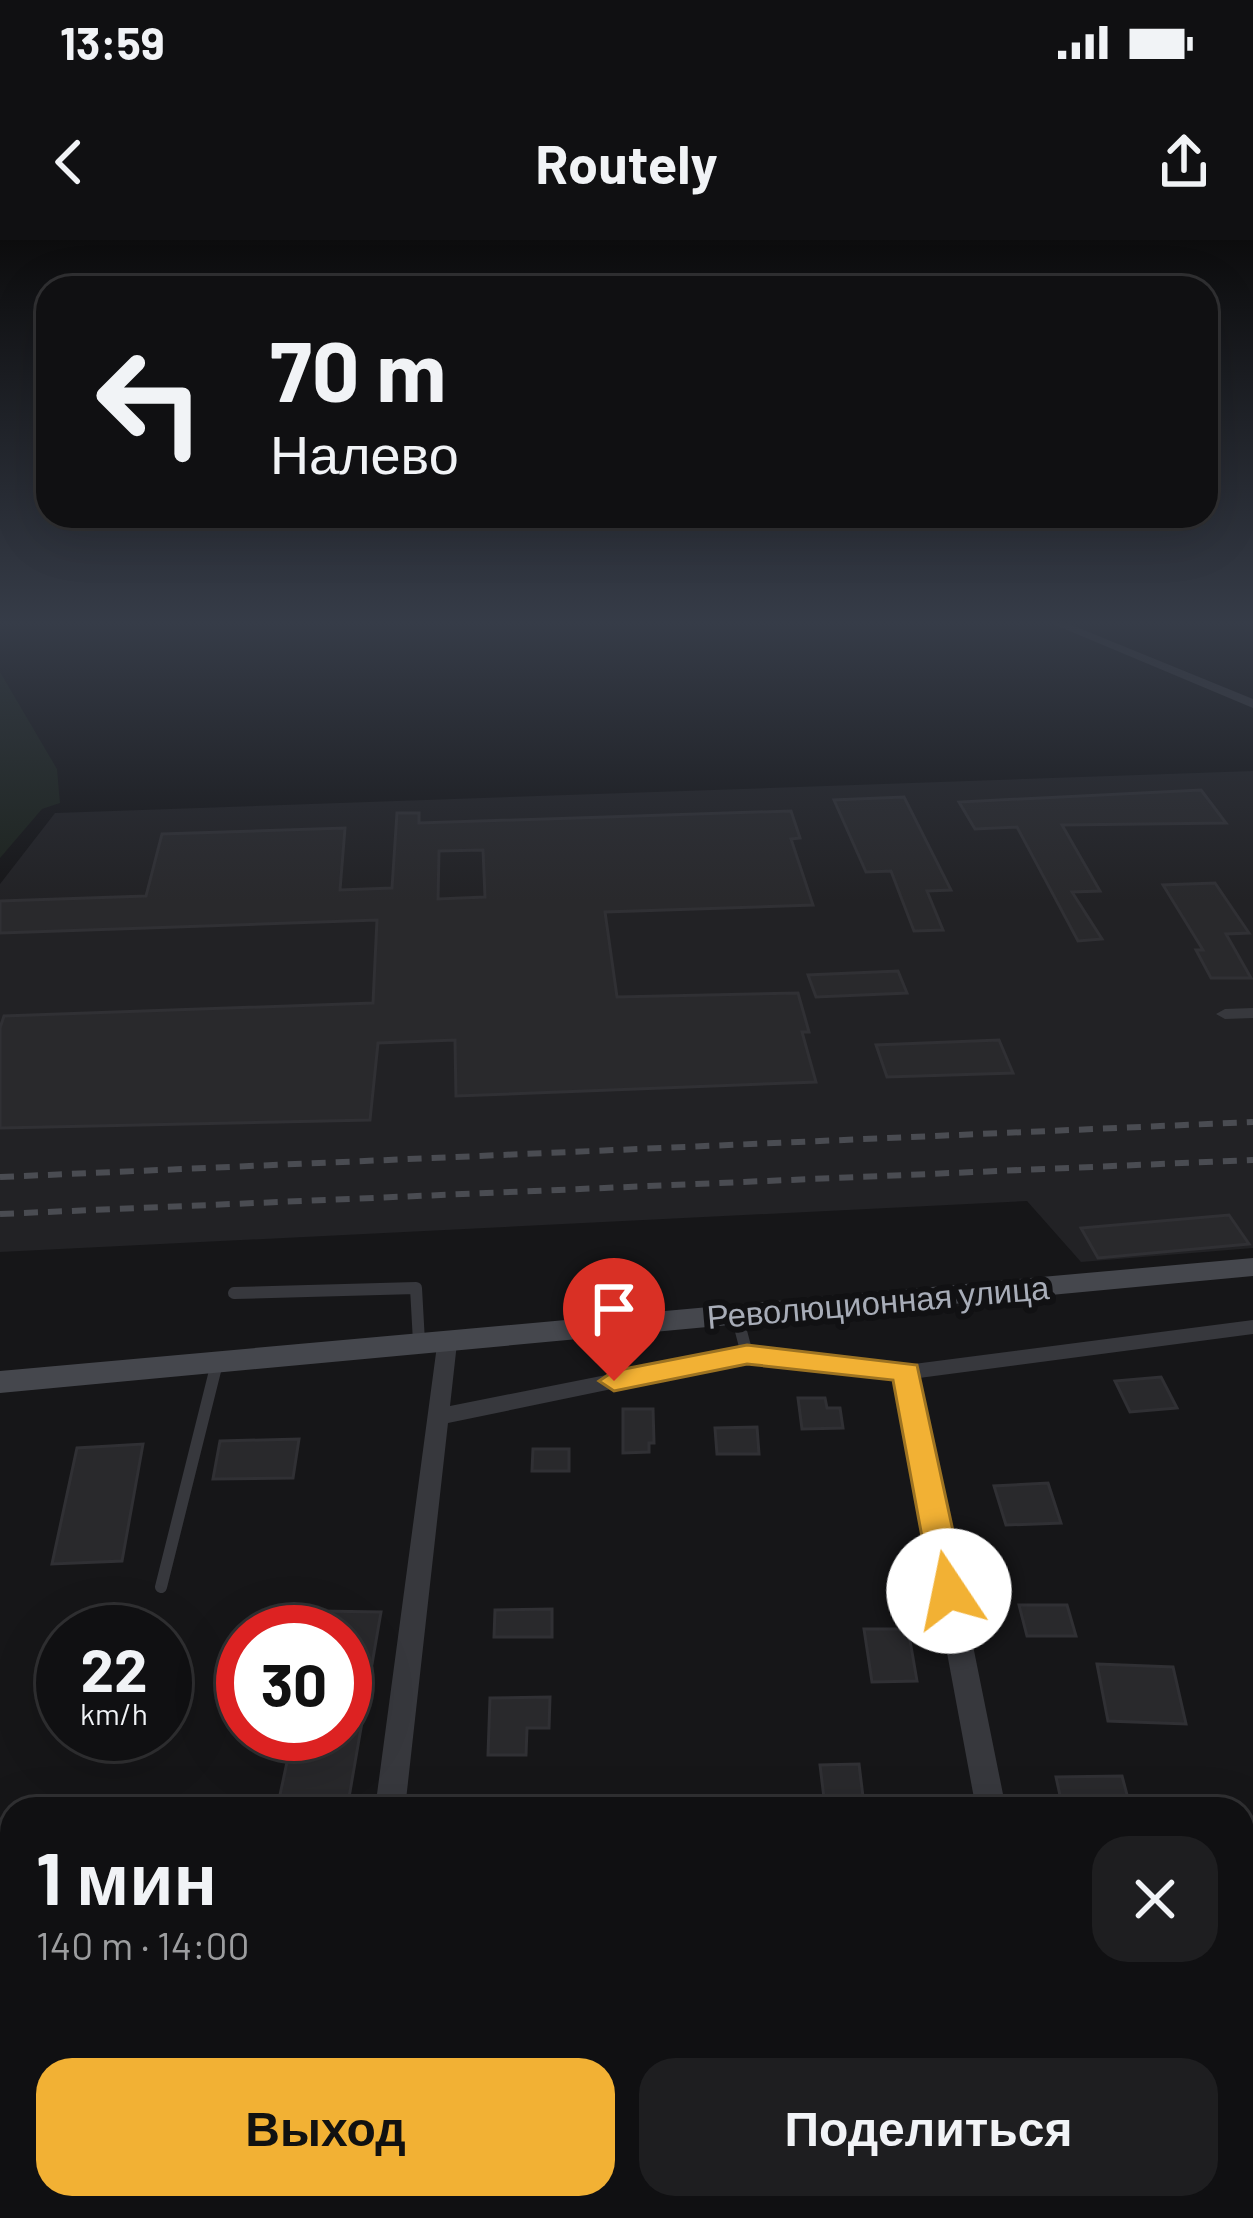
<!DOCTYPE html>
<html lang="ru">
<meta charset="utf-8">
<style>
body{margin:0;font-family:Barlow,sans-serif;background:#1e1e20;color:#f1f3f6;height:100vh;display:flex;flex-direction:column;font-size:45px;white-space:nowrap}
*{box-sizing:border-box;margin:0}
p{font-size:39px;color:#9c9d9f}
.icon{flex:none;width:66px;height:66px;fill:none;stroke:currentColor;stroke-width:2;stroke-linecap:round;stroke-linejoin:round}
.map{position:relative;flex:1;overflow:hidden}
.side{position:absolute;left:0px;top:1557px;width:1254px;height:423px;display:flex;flex-direction:column;background:#101012;border-radius:36px 36px 0 0;box-shadow:0 12px 48px #0002,0 0 0 3px #303032}
.side>*{flex:none}
.hud{position:absolute;left:36px;top:36px;width:1182px;height:252px;border-radius:36px;box-shadow:0 12px 48px #0002,0 0 0 3px #303032;background:#101012;color:#f1f3f6;overflow:hidden}
.speed{position:absolute;left:36px;top:1365px;display:flex;gap:24px;font-size:60px;font-weight:700;text-align:center}
.speed>*{display:grid;place-content:center;width:156px;height:156px;border-radius:50%;background:#101012;box-shadow:0 12px 48px #0002,0 0 0 3px #303032;line-height:1}
.speed small{font-size:30px;font-weight:400}
.speed .limit{border:18px solid #d22;background:#fff;color:#111}
.pin{position:absolute;display:grid;place-items:center;width:102px;height:102px;color:#fff;margin:-123px -51px;border-radius:50% 50% 50% 0;rotate:-45deg;box-shadow:0 0 12px #0007}
.pin .icon{rotate:45deg}
.me{position:absolute;width:132px;margin:-66px;rotate:349deg;stroke-linejoin:round;filter:drop-shadow(0 0 9px #0008)}
.turn{display:flex;align-items:center;gap:42px;height:252px;padding:0 36px;font-size:54px}
.turn .icon{width:156px;height:156px;stroke-width:2.5}
.turn b{display:block;font-size:84px;line-height:102px}
.round{display:grid;place-items:center;flex:none;width:126px;height:126px;border-radius:36px;background:#1e1e20}
.headline{display:flex;align-items:center;justify-content:space-between;height:204px;padding:0 36px}
h1{font-size:72px;font-weight:700;line-height:90px}
.primary-button{display:flex;gap:24px;margin-top:auto;padding:24px 36px}
.primary-button a{flex:1;height:138px;border-radius:36px;background:#f2b134;color:#111;font-size:48px;font-weight:700;line-height:138px;text-align:center}
.primary-button a+a{background:#1e1e20;color:#f1f3f6}
.status{display:flex;justify-content:space-between;align-items:center;height:84px;padding:0 60px;background:#101012;direction:ltr}
.status svg{height:33px;fill:currentColor}
header{display:flex;justify-content:space-between;align-items:center;height:156px;padding:0 36px;background:#101012;font-size:54px;font-weight:700}
.map>svg:first-child{display:block}
.built{fill:#222225}
.green{fill:#1c231d}
.building{fill:#29292c;stroke:#303034;stroke-width:3;fill-rule:evenodd}
.lines{fill:none;stroke-linecap:round;stroke-linejoin:round}
.service{stroke:#37383d;stroke-width:12}
.minor{fill:#37383d;fill-rule:evenodd}
.secondary{fill:#45474d;fill-rule:evenodd}
.rail{stroke:#4a4c52;stroke-width:6;stroke-dasharray:14 10;stroke-linecap:butt}
.route{fill:#f2b134;stroke:#9d7322;stroke-width:3}
.labels{text-anchor:middle;stroke-width:12;stroke-linejoin:round;paint-order:stroke}
.street-label{font-size:33px;fill:#a8adb8;stroke:#111113}
</style>
<div class="status"><b>13:59</b><svg viewBox="0 0 49 12"><path d="M0 12V9h3v3zM5 12V6h3v6zM10 12V3h3v9zM15 12V0h3v12zM26 1h20v11H26zM47 4h2v5h-2z"/></svg></div>
<header><svg class="icon" aria-label="back" viewBox="0 0 24 24"><path d="M15 5l-7 7 7 7"/></svg>Routely<svg class="icon" aria-label="share" viewBox="0 0 24 24"><path d="M12 15V3M7 8l5-5 5 5M5 13v7h14v-7"/></svg></header>
<div class="map">
<svg width="1253" height="1978" viewBox="0 0 1253 1978">
<rect width="100%" height="100%" fill="#161618"/>
<path class="built" d="M1253,531V1008L1081,1022L1027,961L0,1012V644L55,573Z"/>
<path class="green" d="M0,432L57,529L60,563L42,569L0,618Z"/>
<path class="building" d="M1201,550L1226,583L1062,585L1100,651L1072,652L1102,699L1078,701L1017,587L975,589L959,562Z
M904,557L951,650L927,651L943,690L914,691L891,631L866,632L834,560Z
M791,571L800,598L791,599L813,665L605,672L617,757L798,753L809,792H802L816,842L456,856L455,800L378,803L370,880L0,888V788L4,776L373,763L377,680L0,693V661L146,656L162,594L345,588L340,650L392,648L397,573H419V583ZM483,610L485,657L438,659L439,611Z
M1215,643L1249,693L1226,694L1251,738H1211L1196,710H1203L1163,645Z
M898,731L907,753L816,757L808,735Z
M999,800L1013,833L887,837L876,805Z
M1229,975L1249,1004L1098,1018L1081,988Z
M1161,1137L1177,1168L1130,1172L1115,1141Z
M798,1158H825L827,1168H840L843,1188L802,1189Z
M623,1169H653L654,1203H649V1212L623,1213Z
M757,1187L759,1214H717L715,1188Z
M299,1199L293,1238L213,1239L220,1201Z
M143,1204L122,1321L52,1324L77,1208Z
M533,1209H569V1231H532Z
M1048,1243L1061,1283L1006,1285L994,1246Z
M1019,1365H1067L1076,1396H1027Z
M552,1369V1397H494L495,1370Z
M318,1371L381,1372L347,1569H277L293,1494H345V1392H314Z
M864,1389H908L917,1441L872,1442Z
M1097,1424L1173,1427L1186,1484L1108,1481Z
M550,1457L549,1488H527L526,1515H488L490,1458Z
M859,1524L864,1565L825,1566L820,1525Z
M1122,1536L1130,1566L1063,1569L1056,1537Z"/>
<g class="lines">
<path class="service" d="M234,1053L416,1048L419,1102
M737,1076L747,1114
M161,1347L217,1123"/>
<path class="minor" d="M1053,384H1069L1253,459V468Z
M1253,768V778L1225,779L1216,774L1225,769Z
M1253,1080V1094L919,1138L1006,1569H976L896,1138L747,1121L448,1183L405,1569H375L438,1098L446,1096L457,1103L450,1166L747,1107L906,1125Z
M324,1968H360L359,1978H323Z
M1050,1968H1086L1088,1978H1052Z"/>
<path class="secondary" d="M1253,1018V1036L0,1153V1131Z"/>
<path class="rail" d="M0,937L1253,882
M0,974L1253,920"/>
</g>
<linearGradient id="sky" x2="0" y2="1"><stop stop-color="#0c0c0d"/><stop offset="0.58" stop-color="#363c48"/><stop offset="1" stop-color="#363c48" stop-opacity="0"/></linearGradient>
<rect width="1253" height="661" fill="url(#sky)"/>
<path class="route" d="M747,1105L917,1125L966,1351L961,1359L949,1363L937,1359L932,1351L893,1140L747,1124L614,1151L599,1141L614,1131Z"/>
<g class="labels">
<g class="street-label">
<text transform="translate(878 1062) rotate(-5)" y="12">Революционная улица</text>
</g>
</g>
</svg>
<div class="speed"><div>22<small>km/h</small></div><div class="limit">30</div></div>
<div class="pin" style="left:614px;top:1141px;background:#d93025"><svg class="icon" aria-label="arrive" viewBox="0 0 24 24"><path d="M6 21V4h12l-3 4 3 4H6"/></svg></div>
<svg class="me" style="left:949px;top:1351px" viewBox="-20 -20 40 40"><circle r="19" fill="#fff"/><path d="M0-13L10 11 0 6-10 11z" fill="#f2b134"/></svg>
<div class="hud">
<div class="turn"><svg class="icon" aria-label="left" viewBox="0 0 24 24"><path d="M17 20v-9H6M10 6l-5 5 5 5"/></svg><div><b>70 m</b>Налево</div></div>
</div>
<section class="side">
<div class="headline"><div><h1>1 мин</h1><p>140 m · 14:00</p></div><a class="round"><svg class="icon" aria-label="close" viewBox="0 0 24 24"><path d="M6 6l12 12M18 6L6 18"/></svg></a></div>
<div class="primary-button"><a>Выход</a><a>Поделиться</a></div>
</section>
</div>
